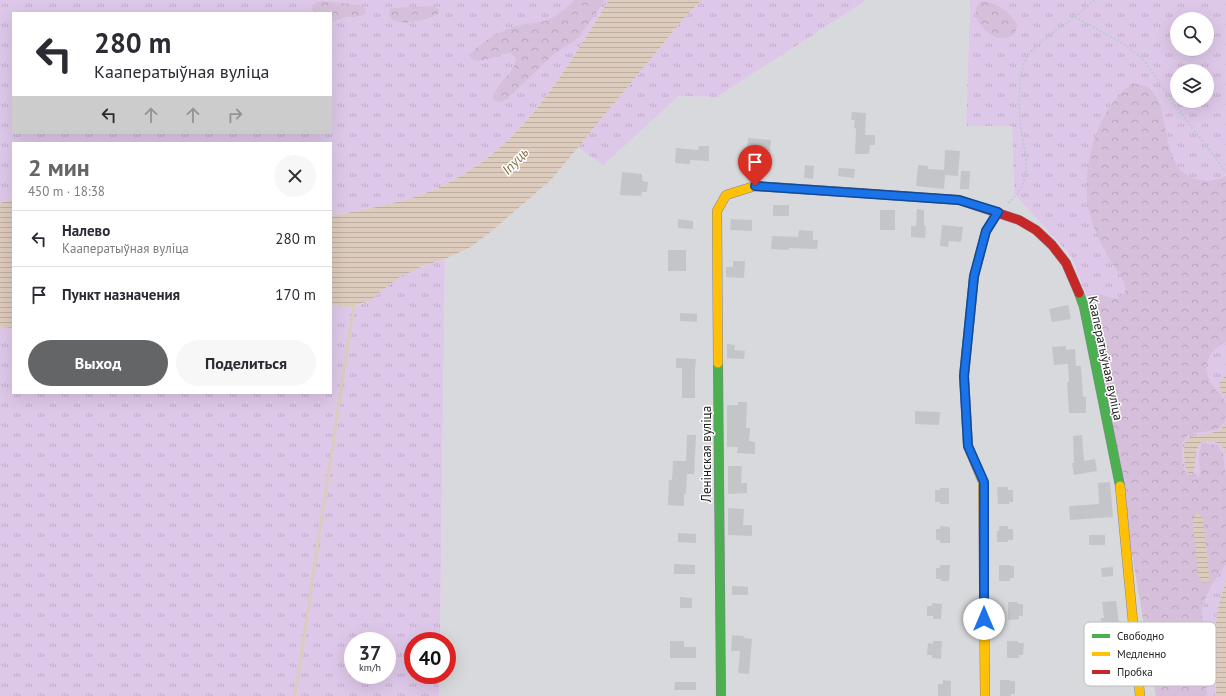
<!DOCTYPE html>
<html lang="ru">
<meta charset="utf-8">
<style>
body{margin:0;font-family:"PT Sans",sans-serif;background:#f7f7f7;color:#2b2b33;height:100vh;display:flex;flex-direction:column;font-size:15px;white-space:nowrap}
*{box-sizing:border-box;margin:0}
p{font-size:13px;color:#7c7c81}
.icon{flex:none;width:22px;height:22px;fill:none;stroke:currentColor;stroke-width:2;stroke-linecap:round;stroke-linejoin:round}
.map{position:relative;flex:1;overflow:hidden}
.details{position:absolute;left:12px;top:142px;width:320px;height:252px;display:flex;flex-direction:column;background:#fff;border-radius:0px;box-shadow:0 4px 16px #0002}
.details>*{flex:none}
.guide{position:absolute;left:12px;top:12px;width:320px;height:122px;border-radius:0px;box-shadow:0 4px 16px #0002;background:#fff;color:#2b2b33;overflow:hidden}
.tools{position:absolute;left:1170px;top:12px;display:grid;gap:8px}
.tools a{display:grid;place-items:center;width:44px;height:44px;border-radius:50%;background:#fff;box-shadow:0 4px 16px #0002;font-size:20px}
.speed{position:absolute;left:344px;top:632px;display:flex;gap:8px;font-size:20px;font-weight:700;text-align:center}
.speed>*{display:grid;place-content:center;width:52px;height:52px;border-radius:50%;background:#fff;box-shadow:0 4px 16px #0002;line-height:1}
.speed small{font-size:10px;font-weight:400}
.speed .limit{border:6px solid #d22;background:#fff;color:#111}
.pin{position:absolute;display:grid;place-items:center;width:34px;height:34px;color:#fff;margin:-41px -17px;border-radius:50% 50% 50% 0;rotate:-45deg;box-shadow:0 0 4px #0007}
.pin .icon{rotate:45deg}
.me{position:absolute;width:44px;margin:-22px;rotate:0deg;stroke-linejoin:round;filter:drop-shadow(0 0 3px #0008)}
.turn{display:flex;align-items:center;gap:14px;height:84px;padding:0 16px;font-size:18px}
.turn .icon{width:52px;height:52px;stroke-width:2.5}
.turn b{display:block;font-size:28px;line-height:34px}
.lanes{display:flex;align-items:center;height:38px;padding:0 16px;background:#0003;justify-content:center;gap:20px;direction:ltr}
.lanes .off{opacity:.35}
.round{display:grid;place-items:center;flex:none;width:42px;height:42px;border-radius:21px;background:#f7f7f7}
.summary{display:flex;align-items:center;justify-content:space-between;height:68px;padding:0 16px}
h1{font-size:24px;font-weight:600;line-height:30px;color:#646566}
.action{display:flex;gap:8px;margin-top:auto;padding:8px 16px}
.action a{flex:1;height:46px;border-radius:24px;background:#646566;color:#fff;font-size:16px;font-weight:600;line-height:46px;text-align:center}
.action a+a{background:#f7f7f7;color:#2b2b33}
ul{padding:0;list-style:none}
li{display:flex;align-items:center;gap:12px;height:56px;padding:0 16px;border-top:1px solid #e1e1e2}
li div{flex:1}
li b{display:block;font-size:15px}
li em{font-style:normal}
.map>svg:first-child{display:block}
.residential{fill:#d8d9dc}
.grass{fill:url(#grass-tufts);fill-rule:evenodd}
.forest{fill:url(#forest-crowns)}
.water{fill:url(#water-rules)}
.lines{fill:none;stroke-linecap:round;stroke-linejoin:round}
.stream{stroke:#ddcbbd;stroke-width:3}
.building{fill:#c4c5c9}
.fast-casing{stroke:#868196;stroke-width:10}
.slow-casing{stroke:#868196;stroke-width:10}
.jam-casing{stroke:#868196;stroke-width:10}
.path{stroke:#c0c9cf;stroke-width:2;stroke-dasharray:2 2;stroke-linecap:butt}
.fast{stroke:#4caf50;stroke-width:9}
.slow{stroke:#ffc107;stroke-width:9}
.jam{stroke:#c62828;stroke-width:9}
.route-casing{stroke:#114b97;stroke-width:10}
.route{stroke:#1a73e8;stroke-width:7}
.labels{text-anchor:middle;stroke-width:3;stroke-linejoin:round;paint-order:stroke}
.street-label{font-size:13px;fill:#1e1e1e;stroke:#fff}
.water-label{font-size:14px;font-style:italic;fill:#827041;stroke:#fff}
.key{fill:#fff;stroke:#bcbcbc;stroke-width:1}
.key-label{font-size:11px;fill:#1e1e1e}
</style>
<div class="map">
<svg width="1226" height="696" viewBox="0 0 1226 696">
<defs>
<pattern id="grass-tufts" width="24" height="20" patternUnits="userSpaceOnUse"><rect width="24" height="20" fill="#dec8e9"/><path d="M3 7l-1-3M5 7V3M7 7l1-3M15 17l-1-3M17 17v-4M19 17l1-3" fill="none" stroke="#beabc7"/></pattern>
<pattern id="forest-crowns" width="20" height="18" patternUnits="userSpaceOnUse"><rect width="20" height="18" fill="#d6bfda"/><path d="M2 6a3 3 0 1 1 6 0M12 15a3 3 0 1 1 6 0" fill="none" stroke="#b7a4bb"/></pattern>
<pattern id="water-rules" width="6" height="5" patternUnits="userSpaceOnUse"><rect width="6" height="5" fill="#ddcbbd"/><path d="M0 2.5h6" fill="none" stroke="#bdaea2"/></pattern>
</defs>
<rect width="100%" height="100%" fill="#e7e8ed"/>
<path class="residential" d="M867,0H970L966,126H1012L1014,194L1071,256L1090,305L1156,696H439V675H447V641H440L445,259L471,247L493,230L551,180L578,147L603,164L679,96L717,97Z"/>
<path class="grass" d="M0,0H609C560,77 520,154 431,191C402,203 362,210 331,216V143H13V199L0,203ZM13,13H331V133H13Z
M702,0H867L717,97L679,96L603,165L578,147L686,16Z
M970,0H1226V582C1211,618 1214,658 1216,696H1156L1090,305L1071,256L1014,194L1012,126H966ZM1177,19H1207V49H1177ZM1177,71H1207V101H1177Z
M445,259L440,641H413V675H439V696H0V327L13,328V393H331V304C365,315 374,293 399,277C414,269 429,264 445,259ZM353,641H387V675H353Z"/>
<path class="forest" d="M575,0H605L580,36L574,41L555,53L507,99L501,102L495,101L493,97C497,82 514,74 516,59L511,53C498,53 483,65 471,59L470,56C476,44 504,29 517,26C527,23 537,24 547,20C558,16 567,7 575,0Z
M322,1L359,5L365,8L366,13L361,16L346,17L331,22V13H314L312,9L313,4Z
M982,1C995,1 1012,13 1017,25L1015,33C1011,37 1006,39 1000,38C986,36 965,13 982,1Z
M434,6L439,9V13L438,14C426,20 398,29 389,16L390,9L394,8Z
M1132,84C1180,81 1150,166 1196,179C1207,182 1217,181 1226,176V342C1205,352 1200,371 1215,389C1218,393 1222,396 1225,401C1226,405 1226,417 1225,421C1211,445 1175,413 1183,466C1185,473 1188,477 1195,478L1198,477L1200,474C1200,459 1193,440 1217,445L1223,454L1226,479V564L1211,586L1204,601L1202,610L1207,696H1156L1090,305L1092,298L1098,294C1107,295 1120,305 1125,292C1126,289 1125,286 1124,283C1122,276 1116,270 1112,263C1103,249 1096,234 1091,219C1078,179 1095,108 1132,84Z"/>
<path class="water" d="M609,0H702L686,16L551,180L493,230L471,247L445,259L423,266L398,278L369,301L352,307H345L331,304V216C362,210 402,203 431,191C520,154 560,77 609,0Z
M13,199V328L0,327V203Z
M1226,375V398L1221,391L1219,383Z
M1226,425V453C1222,442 1211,439 1200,443L1196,451L1194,472L1192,474L1188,473C1184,467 1185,461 1184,454C1183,433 1193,437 1209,434C1215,432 1221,429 1226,425Z
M1196,514H1200L1203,519L1209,575V581L1205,583L1201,581L1198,576L1193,521V518Z
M1226,582V696H1216C1214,658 1211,618 1226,582Z"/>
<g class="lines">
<path class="stream" d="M295,696L354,304"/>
</g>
<path class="building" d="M852,112L866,113L865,135H875V145H870L869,154H855L856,128H854L855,120H851Z
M748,138L771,140L770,151L747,150Z
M699,146H709V161L690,160V164L675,163L676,148L698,150Z
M945,150L960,151L958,176L945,175L944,189L916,186L918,165L928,166V169L944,170Z
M805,165L814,166L813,179L804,178Z
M839,168L855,169L854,178L838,176Z
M961,171H970L969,189H960Z
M622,172L642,174V181L648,182L647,192H642L641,196L620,195Z
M773,205H789V216H773Z
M917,209L924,210V226H926L925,238L911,237V226H916Z
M880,210H895V230H880Z
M678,219L693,221V229L678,228Z
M731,219L752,220V231L730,230Z
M942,225L963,227L961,242L949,241L948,247L940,246Z
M799,230L813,231V240H818L817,249L789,248V250L771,249L772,236L798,237Z
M668,250H686V271H668Z
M733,261H745L744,278L726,277V267H733Z
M1068,305L1071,319L1052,322L1049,309Z
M680,313L697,314V322L680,321Z
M727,344L735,345L734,350L745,351L744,359L727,358Z
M1066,346V350L1075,349L1076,366H1081L1083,397H1086V413H1069L1067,382H1069L1068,364L1054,365L1052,347Z
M676,358L696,359L695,369V398H682V368H676Z
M738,402H747L746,428H750L749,441L755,442V454L737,453L738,447H727V405H738Z
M915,411L940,412L939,425L915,424Z
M687,435H696L694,474H687L686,494H684V506L668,505L669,480H672L673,461H686Z
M1082,435L1084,461L1095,459L1097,471L1074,475L1072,463H1074L1073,436Z
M728,466H742L741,483H747V493L728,494Z
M1110,482L1113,517L1070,520L1069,506L1099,504L1098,483Z
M997,487H1008V490H1013V502H1009V504H998Z
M940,488H949V504H940V502H935V490H940Z
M728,508L744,509L743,525H752V536L728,535Z
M940,526L950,527V543H940V540H936V529H940Z
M999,526H1008V529H1013V540H1008V542H997V531H999Z
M678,533L696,534V543L678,542Z
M1089,535H1105V545H1089Z
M674,564L695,565V574H674Z
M940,565H950L949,581H941V579H936V568H940Z
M999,565H1010V566H1014V578H1010V581H999Z
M1113,567V576L1102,577L1101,568Z
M732,586L748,587V595H732Z
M680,597L692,598V608H680Z
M1116,601L1119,623V630H1117V641L1101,642V618H1104L1102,602Z
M1008,602H1018V604H1023V616H1019V619L1008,620Z
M932,603L942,604L941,619H933V616H927V606H932Z
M732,635L744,636V638L752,639L749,674L738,673L740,651H731Z
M670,641H684V647H696V658H670Z
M933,641H942L941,659L932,658V655H927L928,643L933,644Z
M1007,641H1018V643H1024L1023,655H1019V658H1007Z
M943,680L951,681V696H938V684H943Z
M1000,680H1010V681H1015V694H1011V696H1000Z
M675,682H696V690H674Z"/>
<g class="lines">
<defs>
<path id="fast" d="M1079,293L1084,307L1120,486
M966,356L974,277L986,231L998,212
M718,363L721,696"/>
<path id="slow" d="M966,356L964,376L968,446L983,482L985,696
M718,363L717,211L726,195L755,186L860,193
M1120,486L1140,696"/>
<path id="jam" d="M860,193L959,200L1019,220L1036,230L1052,245L1066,263L1079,293"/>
</defs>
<use href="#fast" class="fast-casing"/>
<use href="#slow" class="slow-casing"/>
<use href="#jam" class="jam-casing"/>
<path class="path" d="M1075,17L1124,44L1144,60L1171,100L1226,172
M1008,203C1014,198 1020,192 1023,184C1029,169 1025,152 1022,136C1019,115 1016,75 1027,57C1037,42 1054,32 1069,21C1078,15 1086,7 1095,0"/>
<use href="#fast" class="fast"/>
<use href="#slow" class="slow"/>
<use href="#jam" class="jam"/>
</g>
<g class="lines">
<defs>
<path id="route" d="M755,186L959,200L998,212L986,231L974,276L964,376L968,446L984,482V619"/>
</defs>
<use href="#route" class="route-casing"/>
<use href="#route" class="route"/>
</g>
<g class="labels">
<g class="street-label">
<text transform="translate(1106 358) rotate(78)" y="5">Кааператыўная вуліца</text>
<text transform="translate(706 454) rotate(-90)" y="5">Ленінская вуліца</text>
</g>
<g class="water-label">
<text transform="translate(515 161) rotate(-47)" y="5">Іпуць</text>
</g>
</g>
<rect x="1084" y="622" width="132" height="64" rx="6" class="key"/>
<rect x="1092" y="634" width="18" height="4" fill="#4caf50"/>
<rect x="1092" y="652" width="18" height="4" fill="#ffc107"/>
<rect x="1092" y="670" width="18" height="4" fill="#c62828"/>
<g class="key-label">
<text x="1117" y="640">Свободно</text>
<text x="1117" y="658">Медленно</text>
<text x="1117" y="676">Пробка</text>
</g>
</svg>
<div class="tools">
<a><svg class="icon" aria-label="search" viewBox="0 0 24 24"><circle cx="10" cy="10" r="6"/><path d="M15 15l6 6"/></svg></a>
<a><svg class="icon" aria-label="layers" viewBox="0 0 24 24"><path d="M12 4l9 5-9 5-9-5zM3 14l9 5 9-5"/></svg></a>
</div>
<div class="speed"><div>37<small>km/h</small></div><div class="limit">40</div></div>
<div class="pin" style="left:755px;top:186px;background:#d93025"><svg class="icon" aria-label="arrive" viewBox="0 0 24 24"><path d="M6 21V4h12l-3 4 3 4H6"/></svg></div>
<svg class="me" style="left:984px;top:619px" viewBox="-20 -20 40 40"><circle r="19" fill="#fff"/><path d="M0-13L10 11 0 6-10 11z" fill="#1a73e8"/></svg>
<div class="guide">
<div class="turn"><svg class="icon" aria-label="left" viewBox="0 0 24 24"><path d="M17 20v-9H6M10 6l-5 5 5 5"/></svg><div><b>280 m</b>Кааператыўная вуліца</div></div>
<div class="lanes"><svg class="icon" aria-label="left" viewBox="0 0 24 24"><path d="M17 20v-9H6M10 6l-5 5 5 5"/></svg><svg class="icon off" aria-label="ahead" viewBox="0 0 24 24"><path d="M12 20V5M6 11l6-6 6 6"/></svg><svg class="icon off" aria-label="ahead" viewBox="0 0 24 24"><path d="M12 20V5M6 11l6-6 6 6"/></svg><svg class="icon off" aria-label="right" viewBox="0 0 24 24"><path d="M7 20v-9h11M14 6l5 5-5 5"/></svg></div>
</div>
<section class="details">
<div class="summary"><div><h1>2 мин</h1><p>450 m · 18:38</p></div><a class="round"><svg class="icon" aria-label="close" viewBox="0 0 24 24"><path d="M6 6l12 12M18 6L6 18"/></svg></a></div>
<ul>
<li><svg class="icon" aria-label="left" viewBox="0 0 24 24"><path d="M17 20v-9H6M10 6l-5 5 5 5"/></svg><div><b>Налево</b><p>Кааператыўная вуліца</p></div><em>280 m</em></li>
<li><svg class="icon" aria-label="arrive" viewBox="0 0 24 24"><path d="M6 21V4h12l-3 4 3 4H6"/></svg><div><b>Пункт назначения</b></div><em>170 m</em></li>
</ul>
<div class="action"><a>Выход</a><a>Поделиться</a></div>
</section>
</div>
